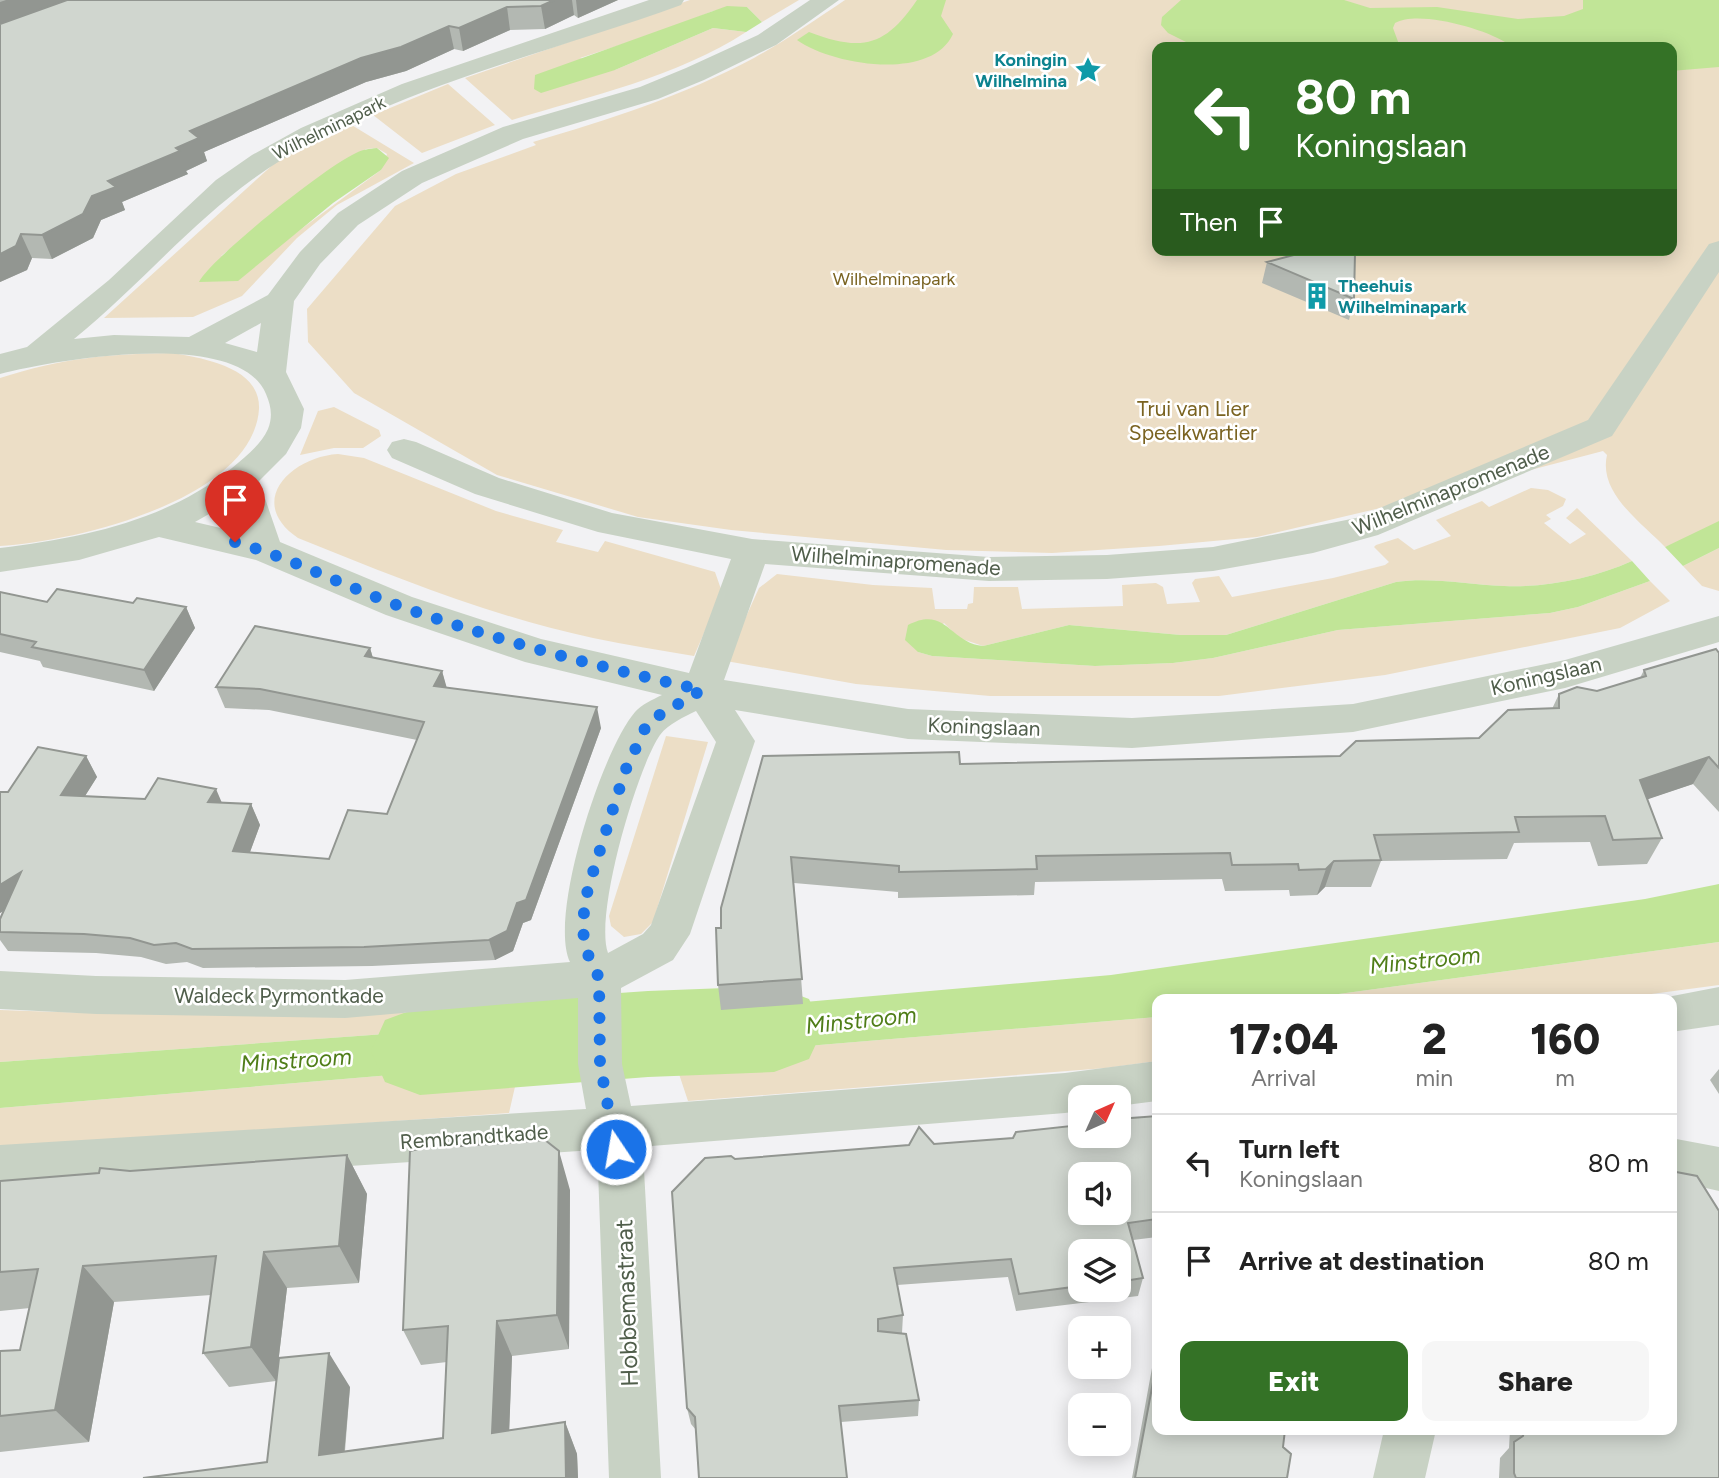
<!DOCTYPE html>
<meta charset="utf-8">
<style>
body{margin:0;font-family:Figtree,sans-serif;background:#f6f6f6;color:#222;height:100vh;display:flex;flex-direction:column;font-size:26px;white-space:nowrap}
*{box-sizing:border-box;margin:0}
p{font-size:23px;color:#767676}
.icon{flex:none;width:38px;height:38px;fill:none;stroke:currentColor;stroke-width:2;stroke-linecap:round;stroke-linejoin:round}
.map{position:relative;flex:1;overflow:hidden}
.sheet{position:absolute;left:1152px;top:994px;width:525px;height:441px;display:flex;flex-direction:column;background:#fff;border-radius:14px;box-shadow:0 4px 18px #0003}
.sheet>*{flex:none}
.top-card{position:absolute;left:1152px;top:42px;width:525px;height:214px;border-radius:14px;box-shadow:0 4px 18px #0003;background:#347226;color:#fff;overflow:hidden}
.needle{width:46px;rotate:45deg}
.fabs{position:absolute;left:1068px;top:1085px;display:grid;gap:14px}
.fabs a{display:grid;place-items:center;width:63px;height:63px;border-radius:14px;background:#fff;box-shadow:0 4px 18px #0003;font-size:35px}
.pin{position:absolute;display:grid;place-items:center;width:60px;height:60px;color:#fff;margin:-72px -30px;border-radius:50% 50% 50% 0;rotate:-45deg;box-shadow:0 0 7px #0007}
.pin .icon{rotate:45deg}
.me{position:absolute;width:77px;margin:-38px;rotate:348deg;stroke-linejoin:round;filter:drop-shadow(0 0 5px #0008)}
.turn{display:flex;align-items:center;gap:24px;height:147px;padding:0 28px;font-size:32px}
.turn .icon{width:91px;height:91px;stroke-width:2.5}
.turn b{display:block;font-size:49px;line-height:60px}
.then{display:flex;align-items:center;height:66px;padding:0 28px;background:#0003;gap:14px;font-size:26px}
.eta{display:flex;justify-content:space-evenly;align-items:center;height:119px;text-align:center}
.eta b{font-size:42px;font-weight:800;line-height:49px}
.cta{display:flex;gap:14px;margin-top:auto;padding:14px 28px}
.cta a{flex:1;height:80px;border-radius:14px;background:#347226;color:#fff;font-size:28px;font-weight:800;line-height:80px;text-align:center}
.cta a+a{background:#f6f6f6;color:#222}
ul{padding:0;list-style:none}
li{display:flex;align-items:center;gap:21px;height:98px;padding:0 28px;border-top:2px solid #e0e0e0}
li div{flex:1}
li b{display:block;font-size:26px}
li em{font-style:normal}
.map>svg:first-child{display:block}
.green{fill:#ecdec6;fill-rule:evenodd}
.water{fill:#c1e597}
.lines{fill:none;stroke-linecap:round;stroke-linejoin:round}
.river{fill:#c1e597;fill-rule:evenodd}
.minor{fill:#c8d2c4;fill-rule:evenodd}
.wall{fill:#b3b8b2;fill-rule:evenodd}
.shaded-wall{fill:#929691}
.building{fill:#d0d6cf;stroke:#929691;stroke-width:2;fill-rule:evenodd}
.route{stroke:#1a73e8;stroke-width:12;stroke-dasharray:0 21.6}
.labels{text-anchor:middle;stroke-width:5;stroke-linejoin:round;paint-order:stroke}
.far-culture-label{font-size:18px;font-weight:bold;fill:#0d838f;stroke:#fff;text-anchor:end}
.far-street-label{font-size:18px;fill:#505e4b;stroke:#fff}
.far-park-label{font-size:18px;fill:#7a6321;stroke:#fff}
.park-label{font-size:21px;fill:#7a6321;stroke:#fff}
.street-label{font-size:21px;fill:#505e4b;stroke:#fff}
.water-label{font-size:23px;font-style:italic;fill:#4f7d18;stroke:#fff}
.near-street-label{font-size:24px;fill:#505e4b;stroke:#fff}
</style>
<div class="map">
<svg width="1719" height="1478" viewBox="0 0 1719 1478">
<rect width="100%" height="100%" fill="#f2f2f4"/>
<path class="green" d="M690,0H799L762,22L747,7L713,11L666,30L580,58L615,70L713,28L746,32C677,77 590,96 512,120L465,78Z
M845,0H1719V528L1665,547C1642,523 1598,493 1607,455L1603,451L1440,494L1257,537L1159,546L1052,553L946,550L731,530L638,517L497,475L354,393L308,342L307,309L395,206L456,174L536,145L533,142C608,120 685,95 754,58C785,41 815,20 845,0ZM1157,47H1671V250H1157Z
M448,84L495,125L422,153L373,115Z
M350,124L414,163L337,205L297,238L242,296L193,317L104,318L277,161ZM377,148L387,154L381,170L289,238L221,256L307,187L366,149Z
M172,353C202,358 261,367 259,409C253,500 73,542 0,546V378C63,358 107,354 172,353Z
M334,407L379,430L381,436L363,448H334L300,455L318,411Z
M338,454L364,458L496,511L563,530L556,542L598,552L605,541L715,572L722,592L694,656C660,650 627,645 593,638C491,616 394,577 298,538C245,502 291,457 338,454Z
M1531,488L1548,490L1566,499L1563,506L1546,515L1551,519L1544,523L1570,544L1586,534L1566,518L1577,508L1632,561C1594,578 1546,588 1504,586C1468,585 1433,577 1396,582L1226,635H1181L1069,625L983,646L959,638L944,623L918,652L932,656L1095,666L1173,663L1213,658L1338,630L1550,613L1578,607L1650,581L1670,601L1620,628L1385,675L1219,696H990L856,684L726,661L759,588L777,574L873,585L932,588L935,609H967L968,604L973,603L974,587H1018L1022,609L1123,606L1122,585L1156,583L1163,587L1167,604L1200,602L1192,583L1195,579L1219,576L1232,597L1333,578L1385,565L1389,562L1374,547L1376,545L1398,538L1414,550L1451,536L1436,520L1482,501L1489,507Z
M1719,548V591L1702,586L1683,566Z
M666,736L708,742L653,922L641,934L624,937L611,926L609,916Z
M1719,942V985L1614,999H1302Z
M521,1002V1016H528L536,1027L496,1026L0,1062V1010C123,1015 245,1016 367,1013C417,1012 473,1016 521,1002Z
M1157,1017V1061L1106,1068L688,1101L676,1065H667L662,1058Z
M534,1063V1069L517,1078L509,1113L0,1149V1108Z"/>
<path class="water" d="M917,0H946L941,16L953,34C931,82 832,65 797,40L809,32C862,52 885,47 917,0Z
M1181,0H1344L1370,8L1437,7L1518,19L1564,16L1583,9V0H1719V67L1671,71V47H1504L1505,42C1482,28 1418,10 1395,23L1393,28L1400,47H1196L1168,33L1161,25L1162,17Z
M727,6L747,7L762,22L746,32L713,28L615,70L541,93L534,89L535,75Z
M377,148L389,158L381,170L333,203L238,281L199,282C211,258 328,165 356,153C363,149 369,149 377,148Z
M1719,521V548L1683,566L1665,547Z
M1632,561L1650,581L1578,607L1550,613L1338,630L1213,658L1173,663L1095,666L932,656L918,652L905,640L908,625C946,605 950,643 983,646L1069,625L1181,635H1226L1396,582C1433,577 1468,585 1504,586C1546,588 1594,578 1632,561Z
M1719,884V942L1302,999H1157V1017L662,1058L658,1015L1111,975L1645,899Z
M496,1026L536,1027L534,1063L0,1108V1062Z"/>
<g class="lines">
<path class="river" d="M774,986L809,999L823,1029L809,1059L774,1072L648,1077L420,1095L385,1082L371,1051L385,1020L420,1007L648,991Z"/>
<path class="minor" d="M649,0H684L681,5C541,56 375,92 253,179C188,226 136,289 74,339L114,335L189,337L268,295L300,252L338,213L402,171L503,127L640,87L686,68L758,35L810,0H839L776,45L704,80L658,99L523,139L422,183L358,225L320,264L294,301L286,372L304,409L301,428L286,454L259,481L280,542L412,597L541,639L689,673L731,559L598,532L475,494L392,458L387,450L392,442L404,439L416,442L499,478L612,513L752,539L989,557L1107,555L1213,547L1356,518L1588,420L1709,244L1719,241V272L1612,436L1378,535L1313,553L1213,571L1107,579L989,581L765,564L724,680L908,709L1132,718L1353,704L1565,660L1719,616V642L1565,688L1353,732L1132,748L908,739L735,710L755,741L690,934L673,960L621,988L622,1064L631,1106L1065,1073L1157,1061V1101L1118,1106V1097H1080V1111L1065,1113L639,1147L644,1170L661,1478H609L598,1170L594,1150L0,1189V1145L586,1109L578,1064V998L345,1018L96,1014L0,1009V971L96,976L345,980L570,962C548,917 602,750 635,712C642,704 652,700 662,695L525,662L386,615L256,560L159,537L79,560L0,572V548C82,538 166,521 232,468C245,457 261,445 268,429C273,416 271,406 266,394C239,327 53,360 0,374V354L27,347L109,280L216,180L252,155L301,128L402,84ZM261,323L257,352L225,343ZM232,501L242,533L195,522ZM696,711L716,742L651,925L643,934L608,953C594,915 637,768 660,735C668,724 684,717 696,711Z
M1719,987V1025L1671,1032V999H1657Z
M1671,1138L1719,1147V1191L1671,1180Z
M1384,1430H1436L1425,1478H1373Z"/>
</g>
<path class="wall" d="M0,0H618L578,18L574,15L545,29L510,30L463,51L454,49L406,71L366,82L204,152L207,161L186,171L188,174L122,202L125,210L101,220L93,238L52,259L32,258L27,270L0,282Z
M1267,262L1354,299L1349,320L1262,283Z
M0,592L47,602L133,603L186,607L195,628L154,691L43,667L40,661L0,652Z
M370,648L373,658L442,671L446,687L601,728L531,920L523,923L513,951L495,960L372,966L203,968L187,962L166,964L141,957L96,953L8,951L0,940V919L4,911L0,913V792H8L86,756L97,777L85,796L251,804L260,825L250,852L329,859L387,814L417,740L269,710L225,708L216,687Z
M1719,653V812L1693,784L1647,799L1662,838L1647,864L1598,866L1590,842L1514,843L1507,859L1381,861L1371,887H1325L1317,895L1290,896L1289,890L1225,891L1222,879L1035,882L1034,895L898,898V892L794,883L803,1004L721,1010L718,985L721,928L763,756L960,764L1340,756L1479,738L1552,709L1559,694L1597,691L1640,678L1644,670Z
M1719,1069V1094L1710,1080Z
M1157,1116V1237L1133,1240L1143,1278L1138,1296L1016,1311L1008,1277L897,1285L903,1315L902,1333H900L919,1400L918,1416L841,1422L696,1430L691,1424L687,1408L735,1159L1013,1138ZM1080,1251H1118V1290H1080Z
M347,1155L367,1194L359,1283L287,1288L276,1381L229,1387L203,1353L211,1295L114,1302L89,1442L0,1452V1351L20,1350L30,1308L0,1311V1181Z
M570,1190L569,1349L512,1356L509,1430L565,1422L577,1454L578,1478H143L267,1462L350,1387L345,1451L443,1438L447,1362L421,1365L403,1330Z
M1157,1351V1430L1283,1447L1287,1478H1132L1154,1357Z
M1510,1430H1671L1719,1478H1499L1500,1458L1509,1448Z"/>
<path class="shaded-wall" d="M6,0H75L0,28V2Z
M554,0H572L574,15L545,29L541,6Z
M576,0H618L578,18Z
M507,7L510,30L463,51L459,28Z
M449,26L454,49L406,71L366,82L204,152L207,161L186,171L188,174L122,202L125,210L101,220L93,238L52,259L42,235L92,196L108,181L176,148L190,131L361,58Z
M21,234L32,258L27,270L0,282V254Z
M186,607L195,628L154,691L144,670Z
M370,648L376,669L365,656Z
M442,671L448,692L434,686Z
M597,707L601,728L531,920L523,923L513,951L495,960L489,940L517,903Z
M86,756L97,777L73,815L61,795Z
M1709,757L1693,784L1625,807L1640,780Z
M216,789L225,810L208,802Z
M251,804L260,825L243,871L233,851Z
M1334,861L1325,887L1317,895L1326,869Z
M21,872L34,892L0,913V885Z
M559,1151L570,1190L569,1349L557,1315Z
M347,1155L367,1194L359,1283L339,1246Z
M264,1252L287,1288L276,1381L251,1347Z
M83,1266L114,1302L89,1442L55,1410Z
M497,1321L512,1356L508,1464L492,1433Z
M329,1353L350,1387L342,1478L319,1455Z
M565,1422L577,1454L578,1478H566Z"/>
<path class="building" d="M67,0H554L541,6L507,7L459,28L449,26L401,47L361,58L190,131L199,138L176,148L180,151L108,181L116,187L92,196L83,214L42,235L21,234L16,246L0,254V24Z
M1313,250H1349L1355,253L1354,299L1267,262Z
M57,589L133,603L137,598L186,607L144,670L32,647L36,642L0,634V592L47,602Z
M255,626L370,648L365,656L442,671L434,686L597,707L526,900L517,903L507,931L489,940L364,947L192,949L176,943L154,945L130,938L84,934L0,932V919L21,872L0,885V792H8L38,747L86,756L61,795L145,799L158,778L216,789L208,802L251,804L233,851L329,859L348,810L387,814L424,722L260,689L216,687Z
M1716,649L1719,653V768L1709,757L1640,780L1662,838L1613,840L1605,816L1515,817L1519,832L1374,835L1381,860L1334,861L1326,869L1299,870L1298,864L1232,865L1230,853L1036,856L1037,869L899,872V866L791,857L802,979L718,985L716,928H721V908L763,756L959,752L960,764L1340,756L1356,741L1479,738L1508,710L1559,708V694L1577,687L1597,691L1646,676L1644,670Z
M1157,1116V1219L1128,1223L1143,1278L1118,1282V1251H1080V1286L1019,1294L1011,1259L894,1268L903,1315L878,1319V1331L906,1334L919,1400L839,1406L847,1478H699L695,1417L687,1408L672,1192L705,1158L731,1156L735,1159L909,1145L919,1127L934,1144L1013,1138L1016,1132L1080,1125V1136H1118V1119ZM1080,1174H1118V1213H1080Z
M545,1140L559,1151L557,1315L497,1321L492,1433L565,1422L566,1478H143L267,1462L279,1358L329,1353L319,1455L443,1438L448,1326L403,1330L410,1151L439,1144L461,1146Z
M347,1155L339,1246L264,1252L251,1347L203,1353L216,1256L83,1266L55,1410L0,1416V1351L20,1350L38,1269L0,1272V1181L99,1173L100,1168L130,1171Z
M1671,1171L1697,1176L1719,1211V1478H1516L1514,1473V1442L1523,1436L1524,1430H1671Z
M1157,1361V1430H1285L1283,1447L1291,1454L1287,1478H1135Z"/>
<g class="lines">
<path class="route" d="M235,542C291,558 344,586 399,606C499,641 599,667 702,690L648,722L625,771L588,888L583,919L584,946L599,978L600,1064L616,1149"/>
</g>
<defs>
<symbol id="sight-bare" viewBox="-9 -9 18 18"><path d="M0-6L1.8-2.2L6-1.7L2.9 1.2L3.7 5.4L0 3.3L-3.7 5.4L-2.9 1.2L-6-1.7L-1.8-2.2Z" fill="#0f9aa8" stroke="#fff" stroke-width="2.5" paint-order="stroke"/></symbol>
<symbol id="building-bare" viewBox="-9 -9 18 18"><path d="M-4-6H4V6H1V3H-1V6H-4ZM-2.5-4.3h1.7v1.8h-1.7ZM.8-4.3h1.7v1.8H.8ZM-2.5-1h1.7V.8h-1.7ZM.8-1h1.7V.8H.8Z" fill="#0f9aa8" stroke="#fff" stroke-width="2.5" paint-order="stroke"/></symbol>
</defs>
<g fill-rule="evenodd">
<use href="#sight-bare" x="1069" y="51" width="38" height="38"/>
<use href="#building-bare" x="1298" y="277" width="38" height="38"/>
</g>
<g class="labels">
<g class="far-culture-label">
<text x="1067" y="66">Koningin<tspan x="1067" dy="21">Wilhelmina</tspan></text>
<text x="1338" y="292" text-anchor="start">Theehuis<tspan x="1338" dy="21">Wilhelminapark</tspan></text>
</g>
<g class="far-street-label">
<text transform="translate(329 128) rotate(-26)" y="6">Wilhelminapark</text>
</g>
<g class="far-park-label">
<text x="894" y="285">Wilhelminapark</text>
</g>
<g class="park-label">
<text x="1193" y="416">Trui van Lier<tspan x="1193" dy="24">Speelkwartier</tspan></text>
</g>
<g class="street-label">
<text transform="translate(1451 490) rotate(-22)" y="7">Wilhelminapromenade</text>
<text transform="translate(896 561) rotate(4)" y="7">Wilhelminapromenade</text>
<text transform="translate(1546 676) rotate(-13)" y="7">Koningslaan</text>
<text transform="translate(984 727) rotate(2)" y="7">Koningslaan</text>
<text x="279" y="1003">Waldeck Pyrmontkade</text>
<text transform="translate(474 1137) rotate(-4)" y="7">Rembrandtkade</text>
</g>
<g class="water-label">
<text transform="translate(1425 960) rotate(-6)" y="8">Minstroom</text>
<text transform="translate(861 1020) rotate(-6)" y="8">Minstroom</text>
<text transform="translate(296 1060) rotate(-4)" y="8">Minstroom</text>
</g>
<g class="near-street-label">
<text transform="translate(627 1303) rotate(-92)" y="8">Hobbemastraat</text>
</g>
</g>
</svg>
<div class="fabs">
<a><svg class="needle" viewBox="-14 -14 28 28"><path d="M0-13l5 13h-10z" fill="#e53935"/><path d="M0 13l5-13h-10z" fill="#767676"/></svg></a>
<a><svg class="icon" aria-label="sound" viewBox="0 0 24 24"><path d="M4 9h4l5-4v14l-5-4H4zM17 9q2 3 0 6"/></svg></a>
<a><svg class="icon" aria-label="layers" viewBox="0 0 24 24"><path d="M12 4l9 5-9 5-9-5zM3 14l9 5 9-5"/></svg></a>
<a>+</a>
<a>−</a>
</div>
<div class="pin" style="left:235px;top:542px;background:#d93025"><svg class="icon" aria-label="arrive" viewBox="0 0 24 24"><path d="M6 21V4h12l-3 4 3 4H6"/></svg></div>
<svg class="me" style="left:616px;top:1149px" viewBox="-20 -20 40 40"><circle r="17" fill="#1a73e8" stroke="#fff" stroke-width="3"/><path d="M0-11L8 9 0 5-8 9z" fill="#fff"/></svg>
<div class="top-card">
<div class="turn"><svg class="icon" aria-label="left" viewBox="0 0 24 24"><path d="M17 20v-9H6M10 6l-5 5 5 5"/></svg><div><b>80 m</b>Koningslaan</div></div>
<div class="then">Then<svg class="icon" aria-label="arrive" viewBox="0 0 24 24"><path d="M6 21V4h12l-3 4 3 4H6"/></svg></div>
</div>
<section class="sheet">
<div class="eta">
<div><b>17:04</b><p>Arrival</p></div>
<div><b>2</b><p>min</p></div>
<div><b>160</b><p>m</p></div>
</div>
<ul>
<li><svg class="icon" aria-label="left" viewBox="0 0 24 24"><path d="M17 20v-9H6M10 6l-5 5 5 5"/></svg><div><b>Turn left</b><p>Koningslaan</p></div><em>80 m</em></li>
<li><svg class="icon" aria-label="arrive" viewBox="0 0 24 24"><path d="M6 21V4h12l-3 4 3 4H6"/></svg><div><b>Arrive at destination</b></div><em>80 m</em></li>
</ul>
<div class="cta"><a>Exit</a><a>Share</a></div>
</section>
</div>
